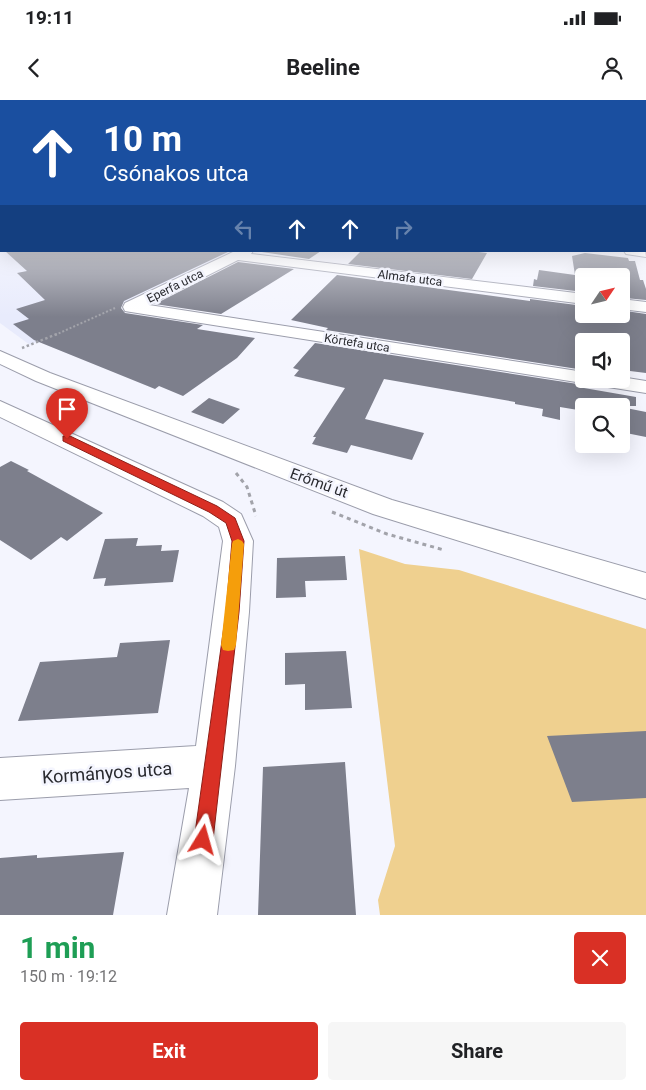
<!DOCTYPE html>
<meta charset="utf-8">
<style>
body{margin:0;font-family:Roboto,sans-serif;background:#f6f6f6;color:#202124;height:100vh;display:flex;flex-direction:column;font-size:19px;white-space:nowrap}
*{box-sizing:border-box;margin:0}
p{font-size:16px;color:#757577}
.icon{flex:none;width:28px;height:28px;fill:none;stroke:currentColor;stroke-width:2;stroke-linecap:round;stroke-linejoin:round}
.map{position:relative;height:815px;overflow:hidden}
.panel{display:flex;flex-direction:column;background:#fff;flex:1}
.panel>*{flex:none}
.guide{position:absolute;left:0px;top:0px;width:646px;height:152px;box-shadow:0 5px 20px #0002;background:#1a4fa0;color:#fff;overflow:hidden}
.needle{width:32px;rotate:55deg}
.controls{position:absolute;left:575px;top:168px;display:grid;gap:10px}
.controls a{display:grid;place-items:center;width:55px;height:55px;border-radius:5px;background:#fff;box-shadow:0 5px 20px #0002;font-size:25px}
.pin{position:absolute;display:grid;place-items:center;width:42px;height:42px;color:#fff;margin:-51px -21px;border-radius:50% 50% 50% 0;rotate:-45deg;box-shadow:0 0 5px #0007}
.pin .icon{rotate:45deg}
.me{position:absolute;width:55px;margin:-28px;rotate:8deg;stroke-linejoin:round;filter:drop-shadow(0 0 4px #0008)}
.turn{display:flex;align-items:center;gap:18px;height:105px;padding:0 20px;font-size:22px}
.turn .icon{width:65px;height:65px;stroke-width:2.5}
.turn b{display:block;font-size:35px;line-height:42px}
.lanes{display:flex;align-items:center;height:48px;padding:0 20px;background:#0003;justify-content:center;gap:25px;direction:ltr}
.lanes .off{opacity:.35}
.round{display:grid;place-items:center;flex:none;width:52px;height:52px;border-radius:5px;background:#f6f6f6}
.overview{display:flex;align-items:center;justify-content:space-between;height:85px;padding:0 20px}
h1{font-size:30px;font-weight:700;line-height:38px;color:#1e9e55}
.button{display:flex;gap:10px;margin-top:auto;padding:10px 20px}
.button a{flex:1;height:58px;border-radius:5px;background:#d93025;color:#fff;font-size:20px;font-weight:700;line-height:58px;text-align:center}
.button a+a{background:#f6f6f6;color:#202124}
.status{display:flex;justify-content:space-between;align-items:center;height:35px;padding:0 25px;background:#fff;direction:ltr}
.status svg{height:14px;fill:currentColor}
header{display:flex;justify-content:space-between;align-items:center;height:65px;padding:0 20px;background:#fff;font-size:22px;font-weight:700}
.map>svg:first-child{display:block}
.built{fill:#e8ebfc}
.green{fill:#efd08f}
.building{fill:#7d7f8c}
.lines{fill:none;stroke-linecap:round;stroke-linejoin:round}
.minor-casing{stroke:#9b9dab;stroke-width:2}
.path-far2{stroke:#a2a3aa;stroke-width:2;stroke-dasharray:2 2;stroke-linecap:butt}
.path-far1{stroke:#a2a3aa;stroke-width:2.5;stroke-dasharray:2.5 2.5;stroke-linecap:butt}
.path{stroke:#a2a3aa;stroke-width:3;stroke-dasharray:4 4;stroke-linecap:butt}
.minor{fill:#fff;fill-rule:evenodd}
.route{fill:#d93025;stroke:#8d1f18}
.slow{fill:#f59e0b}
.labels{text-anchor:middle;stroke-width:5;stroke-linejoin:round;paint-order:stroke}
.far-street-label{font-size:12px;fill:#292a2f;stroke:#f4f5fe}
.street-label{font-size:15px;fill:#292a2f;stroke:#f4f5fe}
.near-street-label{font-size:18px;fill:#292a2f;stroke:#f4f5fe}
</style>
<div class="status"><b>19:11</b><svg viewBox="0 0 49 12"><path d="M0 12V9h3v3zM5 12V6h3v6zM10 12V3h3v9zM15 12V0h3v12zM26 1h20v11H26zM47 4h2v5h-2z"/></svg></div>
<header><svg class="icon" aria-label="back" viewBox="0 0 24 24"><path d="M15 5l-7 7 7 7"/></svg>Beeline<svg class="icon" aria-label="person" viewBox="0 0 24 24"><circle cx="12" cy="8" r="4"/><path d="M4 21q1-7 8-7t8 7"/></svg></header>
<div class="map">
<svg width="646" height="815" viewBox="0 0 646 815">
<rect width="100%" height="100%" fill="#f4f5fe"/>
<path class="built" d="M0,103L1,151H237L30,245L0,223Z"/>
<path class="green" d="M359,449L405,464L459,470L646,529V815H380L378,800L395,746Z"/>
<path class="building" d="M5,151H230L124,201L121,208L125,213L203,225L197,229L255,238L237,258L183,296L159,286L155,289L34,240L13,224L29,219L16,209L45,200L17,173L27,171Z
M255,151H321L309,159Z
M361,151H471L487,153L472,179L348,164Z
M585,153L628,158L629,161H635L640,180H643L646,189V200L625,198L621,176H584V192L533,186L534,179L537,180L539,170L575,175L572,156Z
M238,162L294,169L221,214L155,204Z
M337,175L530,201V199L584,206V214H626V211L646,214V273L630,271L626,241H584V270L326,230L328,228L291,220Z
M315,243L584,285V288L636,297V306H584V311L560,307V320L542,316L543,309L515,304V302L384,279L365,319L424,333L412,360L351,345L347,353L312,344L316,337H313L345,288L294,276L299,270L293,268Z
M209,298L240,309L223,324L191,312Z
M621,307L646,312V337L621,332Z
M11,361L29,370L27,371L103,413L67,441L61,437L31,460L0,440V367Z
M138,438L136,446L162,445L161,451L179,450L173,482L104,486L106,478L93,479L105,439Z
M345,456L347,480L305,481L306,497L276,498L277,458Z
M170,540L158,613L18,621L40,562L117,557L120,543Z
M346,551L352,608L305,610V584L285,585V553Z
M646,631V698L572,702L547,636Z
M345,662L356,815H258L263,667Z
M124,752L113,815H0V758L37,755V758Z"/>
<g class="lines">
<defs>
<path id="minor" d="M645,149L646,157L626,154L624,151H645Z
M235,151H253L251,154L584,194V204L238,160L149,205L584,272V279H621V277L646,281V293L131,212L125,211L123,207L125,203Z
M621,199L646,202V212L621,209Z
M0,251L50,273L392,400L646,473V499L373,414L36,281L0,264Z
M0,301L223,402L241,414L253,441L249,512L235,666L217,815H167L189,688L0,700V658L196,646L223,441L219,427L203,416L0,317Z"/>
</defs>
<use href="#minor" class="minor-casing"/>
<path class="path-far2" d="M55,235L115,208"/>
<path class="path-far1" d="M22,248L57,234"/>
<path class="path" d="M236,373L247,387L256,416
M332,412L387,434L444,450"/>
<use href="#minor" class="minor"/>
</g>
<linearGradient id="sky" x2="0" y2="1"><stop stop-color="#89ade7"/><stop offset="0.47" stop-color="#fafaff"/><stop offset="1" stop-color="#fafaff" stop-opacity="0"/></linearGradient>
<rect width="646" height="217" fill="url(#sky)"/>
<path class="route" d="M63,336H70L217,406L235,418L244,441L239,512L213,740L210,746L203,749L197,746L194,740L226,512L232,441L226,423L209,412L63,341Z"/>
<path class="slow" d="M238,439L242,441L244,444L236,545L234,550L228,551L223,550L221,545L232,444L233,441Z"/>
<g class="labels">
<g class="far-street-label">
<text transform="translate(410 178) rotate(7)" y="4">Almafa utca</text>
<text transform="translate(175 186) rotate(-26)" y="4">Eperfa utca</text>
<text transform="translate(357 243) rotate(9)" y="4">Körtefa utca</text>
</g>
<g class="street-label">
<text transform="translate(319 383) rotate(20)" y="5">Erőmű út</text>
</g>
<g class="near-street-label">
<text transform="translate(107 673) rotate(-4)" y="6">Kormányos utca</text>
</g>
</g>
</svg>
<div class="controls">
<a><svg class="needle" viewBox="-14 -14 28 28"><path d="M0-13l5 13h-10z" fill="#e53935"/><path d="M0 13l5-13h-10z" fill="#757577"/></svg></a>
<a><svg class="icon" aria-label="sound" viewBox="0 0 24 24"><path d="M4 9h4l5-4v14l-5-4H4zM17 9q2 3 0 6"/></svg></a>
<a><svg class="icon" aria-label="search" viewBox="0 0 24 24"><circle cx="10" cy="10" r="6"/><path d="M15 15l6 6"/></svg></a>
</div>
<div class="pin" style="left:67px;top:339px;background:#d93025"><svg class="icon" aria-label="arrive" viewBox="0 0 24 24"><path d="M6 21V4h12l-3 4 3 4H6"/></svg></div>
<svg class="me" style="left:203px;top:740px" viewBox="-20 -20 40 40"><path d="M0-17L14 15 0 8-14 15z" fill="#d93025" stroke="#fff" stroke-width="4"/></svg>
<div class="guide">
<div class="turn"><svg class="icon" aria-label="ahead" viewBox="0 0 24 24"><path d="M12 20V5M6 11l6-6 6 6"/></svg><div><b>10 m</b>Csónakos utca</div></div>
<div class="lanes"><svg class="icon off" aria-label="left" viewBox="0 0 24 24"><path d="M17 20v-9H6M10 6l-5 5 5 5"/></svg><svg class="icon" aria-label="ahead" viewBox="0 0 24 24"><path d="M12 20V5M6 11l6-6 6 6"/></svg><svg class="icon" aria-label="ahead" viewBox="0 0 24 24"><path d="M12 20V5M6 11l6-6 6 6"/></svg><svg class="icon off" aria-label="right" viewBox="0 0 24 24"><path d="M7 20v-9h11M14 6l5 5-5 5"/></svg></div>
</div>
</div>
<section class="panel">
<div class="overview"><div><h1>1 min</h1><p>150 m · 19:12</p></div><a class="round" style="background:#d93025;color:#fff"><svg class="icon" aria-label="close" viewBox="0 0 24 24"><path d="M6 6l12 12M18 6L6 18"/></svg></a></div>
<div class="button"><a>Exit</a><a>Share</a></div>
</section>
